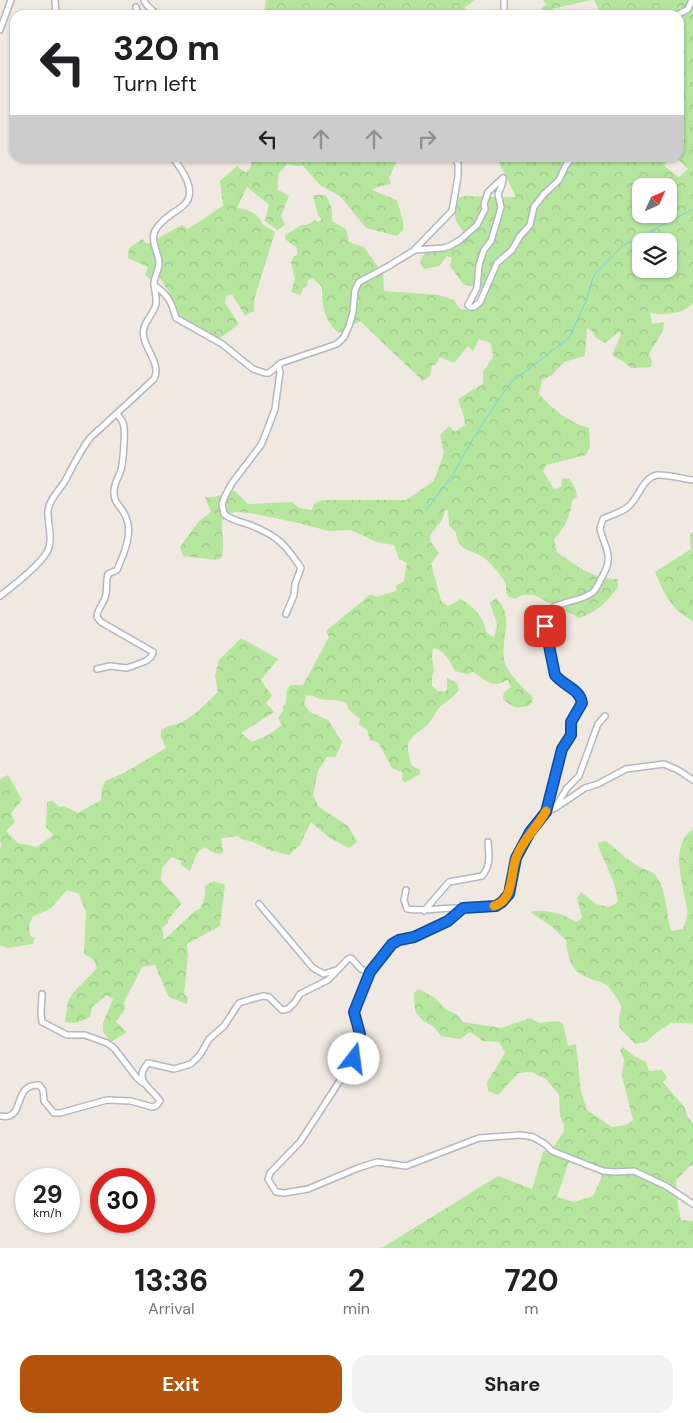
<!DOCTYPE html>
<style>
body{margin:0;font-family:"DM Sans",sans-serif;background:#f2f2f2;color:#202124;height:100vh;display:flex;flex-direction:column;font-size:19px;white-space:nowrap}
*{box-sizing:border-box;margin:0}
p{font-size:16px;color:#757577}
.icon{flex:none;width:28px;height:28px;fill:none;stroke:currentColor;stroke-width:2;stroke-linecap:round;stroke-linejoin:round}
.map{position:relative;height:1248px;overflow:hidden}
.sheet{display:flex;flex-direction:column;background:#fff;flex:1}
.sheet>*{flex:none}
.guide{position:absolute;left:10px;top:10px;width:674px;height:152px;border-radius:15px;box-shadow:0 1px 4px #0004;background:#fff;color:#202124;overflow:hidden}
.needle{width:32px;rotate:45deg}
.buttons{position:absolute;left:632px;top:178px;display:grid;gap:10px}
.buttons a{display:grid;place-items:center;width:45px;height:45px;border-radius:10px;background:#fff;box-shadow:0 1px 4px #0004;font-size:25px}
.speed{position:absolute;left:15px;top:1168px;display:flex;gap:10px;font-size:25px;font-weight:700;text-align:center}
.speed>*{display:grid;place-content:center;width:65px;height:65px;border-radius:50%;background:#fff;box-shadow:0 1px 4px #0004;line-height:1}
.speed small{font-size:12px;font-weight:400}
.speed .limit{border:8px solid #d22;background:#fff;color:#111}
.pin{position:absolute;display:grid;place-items:center;width:42px;height:42px;color:#fff;margin:-21px;border-radius:10px;box-shadow:0 2px 8px #0006}
.me{position:absolute;width:55px;margin:-28px;rotate:15deg;stroke-linejoin:round;filter:drop-shadow(0 0 4px #0008)}
.turn{display:flex;align-items:center;gap:18px;height:105px;padding:0 20px;font-size:22px}
.turn .icon{width:65px;height:65px;stroke-width:2.5}
.turn b{display:block;font-size:35px;line-height:42px}
.lanes{display:flex;align-items:center;height:48px;padding:0 20px;background:#0003;justify-content:center;gap:25px;direction:ltr}
.lanes .off{opacity:.35}
.eta{display:flex;justify-content:space-evenly;align-items:center;height:85px;text-align:center}
.eta b{font-size:30px;font-weight:700;line-height:35px}
.button{display:flex;gap:10px;margin-top:auto;padding:10px 20px}
.button a{flex:1;height:58px;border-radius:15px;background:#b45309;color:#fff;font-size:20px;font-weight:700;line-height:58px;text-align:center}
.button a+a{background:#f2f2f2;color:#202124}
.map>svg:first-child{display:block}
.forest{fill:url(#forest-crowns);fill-rule:evenodd}
.lines{fill:none;stroke-linecap:round;stroke-linejoin:round}
.stream{stroke:#75cff0;stroke-width:1}
.street-casing{stroke:#b4b7c1;stroke-width:8}
.street{stroke:#fff;stroke-width:5}
.route-casing{stroke:#114b97;stroke-width:12}
.route{stroke:#1a73e8;stroke-width:9}
.slow{stroke:#f59e0b;stroke-width:9}
</style>
<div class="map">
<svg width="693" height="1248" viewBox="0 0 693 1248">
<defs>
<pattern id="forest-crowns" width="20" height="18" patternUnits="userSpaceOnUse" patternTransform="scale(1.25)"><rect width="20" height="18" fill="#b6e59e"/><path d="M2 6a3 3 0 1 1 6 0M12 15a3 3 0 1 1 6 0" fill="none" stroke="#9dc588"/></pattern>
</defs>
<rect width="100%" height="100%" fill="#efe9e1"/>
<path class="forest" d="M266,0H475L465,7L464,15H264Z
M543,0H591L552,9L559,15H539L543,6L547,5Z
M594,0H693V303C682,315 666,315 650,313L652,324L664,322L663,331L649,354L652,361L651,367L631,368L624,362L612,355C616,348 617,341 621,335L620,331L605,343L596,338L592,331L587,328L585,356L564,362L552,375L542,380L539,394C552,409 570,423 589,428L590,447L586,455L546,465L543,471L554,489L561,487L562,479L569,478L576,490L577,497L572,501C570,517 565,528 554,539L557,552C575,565 594,580 618,579V587C609,600 595,614 579,618L534,595H522L515,599L509,597L506,593C506,591 506,588 506,585C505,579 489,561 483,557C471,549 457,552 456,532L449,526L448,510H445L442,520L430,535V541L439,553L431,563L441,601L448,606L461,599C474,608 484,616 486,632L494,638L497,624L490,603L496,598C517,618 498,642 505,663C510,676 523,688 533,697L531,705C518,709 512,708 503,699L504,692L511,687L508,680C490,689 488,681 473,672L467,674L455,671C450,662 445,650 433,648L432,657L434,672L432,677V686L438,691L445,692L447,689V678L457,683L459,690C453,698 445,702 438,709C434,714 432,721 427,725C407,742 405,738 411,765L420,770V774L404,783L402,779L403,773L392,768L378,742L370,740L367,730L359,724L360,719L349,710L346,703C335,699 336,700 326,700C318,700 314,694 306,696L304,704L310,712L328,720L342,742L336,757H327L318,771L313,795L319,807L348,826L357,842L349,848L330,838L311,822L300,845L289,855L269,850L253,842L241,839L238,836L221,838L223,853C216,855 210,851 205,847L197,853L190,871L181,865V861L172,857L162,868L161,880C168,889 176,894 181,904L168,920V923L162,928L164,940L195,911L201,908L205,896V886L214,881L225,885L220,926L187,944L188,955L184,994L188,998L187,1004L169,997L155,965L142,967L124,1002L125,1009L116,1022L127,1032L111,1042L103,1032V1023L113,999L107,995L92,1007L90,1017L76,1023L65,1022L68,1001L73,993L97,968L94,960L84,954L86,912L79,894L67,890L50,909L33,916L29,925L30,936L35,938L33,944L7,948L0,945V849L2,844L0,842V779L8,775L22,800L11,813L15,822L6,831L18,843L37,847L53,835L46,827L47,802L52,800L59,807L64,806L78,813L101,800L102,789L105,781L124,773L166,748L161,737V730C169,725 171,726 180,723C194,717 207,702 218,692L215,675L219,660L241,638L278,659L261,680L272,696L266,703L274,712L241,733L252,742L268,735L282,725L278,718L283,711V706L286,704L287,690L291,685H303L329,637L326,631L371,594L376,597L396,591V586L404,581L407,563L399,559L394,545L376,542L351,530L329,531L294,522L250,513L235,512L230,514L222,521C221,535 226,546 221,558L216,560L183,556L180,547L199,521L211,512L205,497H214L233,491H235L248,504L292,502L299,508L312,510L314,504L323,500H406L434,481L444,453L440,435L449,426L455,432L465,425L464,417L458,399L483,384V372L493,357L491,343L479,339L473,351L468,346L454,363L440,357L436,365H432L430,376L423,381L360,321L339,333C324,321 322,305 322,287L312,278L308,280L307,286L302,289L301,295L291,292L295,279L291,262L294,256L297,255V248L285,239V235L302,225H306L315,220L318,222L322,219L318,215L313,195H326L332,209V221L346,229L349,242L364,247L383,274L384,291L439,295L454,300L460,309L474,311L484,299L482,287L464,285L450,266L452,258L447,256L439,266L424,269L420,262L425,252L455,247L466,236C455,217 451,221 459,198L464,196L516,197L497,158H670L664,166L679,177L688,169L677,158H679V15H592L601,14ZM641,186H669V214H641ZM641,241H669V269H641Z
M252,158H411L408,161H397L389,177L391,184L377,187L372,190L397,200L403,221V230L397,236L366,228L341,197L320,185L302,165L299,166L287,164L279,173L277,189L289,196L281,216L285,225L277,230L265,221L269,205L247,187L237,208C247,209 259,213 262,224L275,232L254,300V311L245,316L232,294L226,296L225,303L239,324L219,339L180,317L170,294L159,276L151,280L145,275L148,267L128,258L129,248L142,239L147,244L182,225L188,229L223,206L220,181L237,166L246,173L251,166Z
M693,532V621C671,610 664,593 655,572L691,549L690,535Z
M693,830V1025L691,1023H671L656,1033L646,1042L635,1044L619,1027V1016L622,1007C618,1000 612,989 605,984C600,981 592,980 586,977C570,970 568,956 566,940L550,925L530,912C548,908 562,914 577,922L582,918L577,898L581,892L596,904L609,907L618,902L615,886L597,843L606,841C618,850 629,863 644,869C649,872 653,871 657,877C667,893 666,913 671,931L683,929C685,923 688,916 687,909C684,888 668,844 693,830Z
M419,989L435,998L445,1009L456,1014L463,1022L501,1028L530,1018L539,1023L559,1021L563,1024L568,1046L576,1044L581,1092L587,1110L612,1127L626,1125L633,1120L622,1076L624,1059L620,1050L623,1047L634,1056L646,1062L649,1071L662,1070L667,1078L663,1082L685,1108L687,1116L693,1123V1165L690,1166L676,1180L678,1205L681,1220L693,1221V1248H378L385,1246L498,1176L532,1189L543,1152L554,1146L564,1131V1125L560,1116L559,1095L546,1079L531,1072L518,1073L498,1095L488,1091L487,1082L505,1053L499,1042L483,1041L470,1032L460,1039L441,1036L433,1026L423,1021L415,1011L414,993ZM571,1155L598,1165L602,1177L593,1196L574,1202L557,1197Z"/>
<g class="lines">
<path class="stream" d="M426,510L452,476L475,435L510,383L569,338L586,301L594,275L622,246L693,209"/>
<defs>
<path id="street" d="M55,0L56,15
M144,0C146,8 153,8 156,15
M136,7L137,13L140,15
M504,15V0
M677,15L688,9L692,0
M0,30L11,0
M415,249L452,211L458,177V164L455,158
M154,285C169,296 171,301 176,318L222,344L253,369L265,373H269L281,363L337,344L344,337L349,326L353,312L355,290L359,282L387,267L415,250L443,248L450,246L460,240L477,225L485,209L484,204L488,192L503,178L502,185L498,194L501,207L498,218L491,241L484,250L479,265L477,288L468,305L470,307H474L480,302L497,263L512,250L520,236L530,225L534,207L544,194L559,180L566,165L572,158
M278,365L280,372L275,409L266,433L261,445L232,483L225,496L222,504L224,514C231,520 241,522 250,525C278,536 285,544 301,568L295,584L294,595L286,614
M0,596C13,586 39,566 47,552C54,540 47,523 48,510C50,498 59,491 65,481C73,466 80,451 90,438L154,379C163,362 139,345 144,328C146,320 154,313 156,304C157,297 154,289 154,282C155,275 159,270 159,263C159,253 151,244 154,234C155,228 159,225 163,221C169,215 177,211 184,205C198,191 182,170 173,158
M97,669L110,666L127,668L146,661L151,657L153,652L101,622L97,617C97,608 105,603 106,594C107,587 106,581 108,574L117,570C124,553 134,533 125,515C121,506 113,503 114,491C114,483 119,477 121,470C123,463 125,435 124,428C124,422 121,419 117,414
M555,808L567,788L579,776L598,724L605,716
M546,812L557,807L585,788L598,784L626,769L664,764L678,770L693,780
M406,890L404,900L407,909C426,912 443,907 462,908
M259,904L313,968L324,974L336,970
M424,911L449,882L482,876C491,866 489,855 488,842
M370,972L353,1012L360,1034V1044L354,1059L300,1142L270,1173L268,1179L276,1192L284,1193L308,1189L358,1168L377,1162L406,1166L479,1138L521,1135L533,1137L545,1144L552,1151L603,1171L615,1172L634,1171L666,1186L693,1204
M42,994L41,1014L42,1022L67,1035H85L107,1043L114,1048L137,1078L143,1083
M0,1116C3,1116 6,1117 9,1116C23,1112 15,1084 39,1085L43,1090L44,1101L54,1113H60L107,1100L131,1101L152,1107L156,1106L160,1101C152,1088 132,1081 148,1063L174,1069L191,1064L200,1055L209,1039L224,1026L239,1003L245,1001L263,996L269,997L282,1010L288,1009L295,1002L300,994L328,980L348,959L351,958L361,969L370,972L392,944L399,940L414,937L449,921L463,908L496,906L502,902L509,894L516,858L530,832L546,812L562,749L571,735V722L582,703C580,689 563,686 555,675C553,661 541,628 546,615C553,600 581,603 593,592C597,588 599,583 601,579C604,573 608,567 608,561C610,550 601,538 600,528L603,519C611,515 622,512 628,507C639,498 642,478 657,475C668,474 682,479 693,480"/>
</defs>
<use href="#street" class="street-casing"/>
<use href="#street" class="street"/>
</g>
<g class="lines">
<defs>
<path id="route" d="M354,1059L360,1044V1034L354,1012L370,972L392,944L399,940L414,937L448,921L463,908L496,906L502,902L509,894L516,858L530,832L546,812L562,749L571,735V722L582,703C580,689 564,686 555,675L545,626"/>
</defs>
<use href="#route" class="route-casing"/>
<use href="#route" class="route"/>
<path class="slow" d="M494,906C514,900 510,875 516,858C523,839 537,828 546,811"/>
</g>
</svg>
<div class="buttons">
<a><svg class="needle" viewBox="-14 -14 28 28"><path d="M0-13l5 13h-10z" fill="#e53935"/><path d="M0 13l5-13h-10z" fill="#757577"/></svg></a>
<a><svg class="icon" aria-label="layers" viewBox="0 0 24 24"><path d="M12 4l9 5-9 5-9-5zM3 14l9 5 9-5"/></svg></a>
</div>
<div class="speed"><div>29<small>km/h</small></div><div class="limit">30</div></div>
<div class="pin" style="left:545px;top:626px;background:#d93025"><svg class="icon" aria-label="arrive" viewBox="0 0 24 24"><path d="M6 21V4h12l-3 4 3 4H6"/></svg></div>
<svg class="me" style="left:354px;top:1059px" viewBox="-20 -20 40 40"><circle r="19" fill="#fff"/><path d="M0-13L10 11 0 6-10 11z" fill="#1a73e8"/></svg>
<div class="guide">
<div class="turn"><svg class="icon" aria-label="left" viewBox="0 0 24 24"><path d="M17 20v-9H6M10 6l-5 5 5 5"/></svg><div><b>320 m</b>Turn left</div></div>
<div class="lanes"><svg class="icon" aria-label="left" viewBox="0 0 24 24"><path d="M17 20v-9H6M10 6l-5 5 5 5"/></svg><svg class="icon off" aria-label="ahead" viewBox="0 0 24 24"><path d="M12 20V5M6 11l6-6 6 6"/></svg><svg class="icon off" aria-label="ahead" viewBox="0 0 24 24"><path d="M12 20V5M6 11l6-6 6 6"/></svg><svg class="icon off" aria-label="right" viewBox="0 0 24 24"><path d="M7 20v-9h11M14 6l5 5-5 5"/></svg></div>
</div>
</div>
<section class="sheet">
<div class="eta">
<div><b>13:36</b><p>Arrival</p></div>
<div><b>2</b><p>min</p></div>
<div><b>720</b><p>m</p></div>
</div>
<div class="button"><a>Exit</a><a>Share</a></div>
</section>
